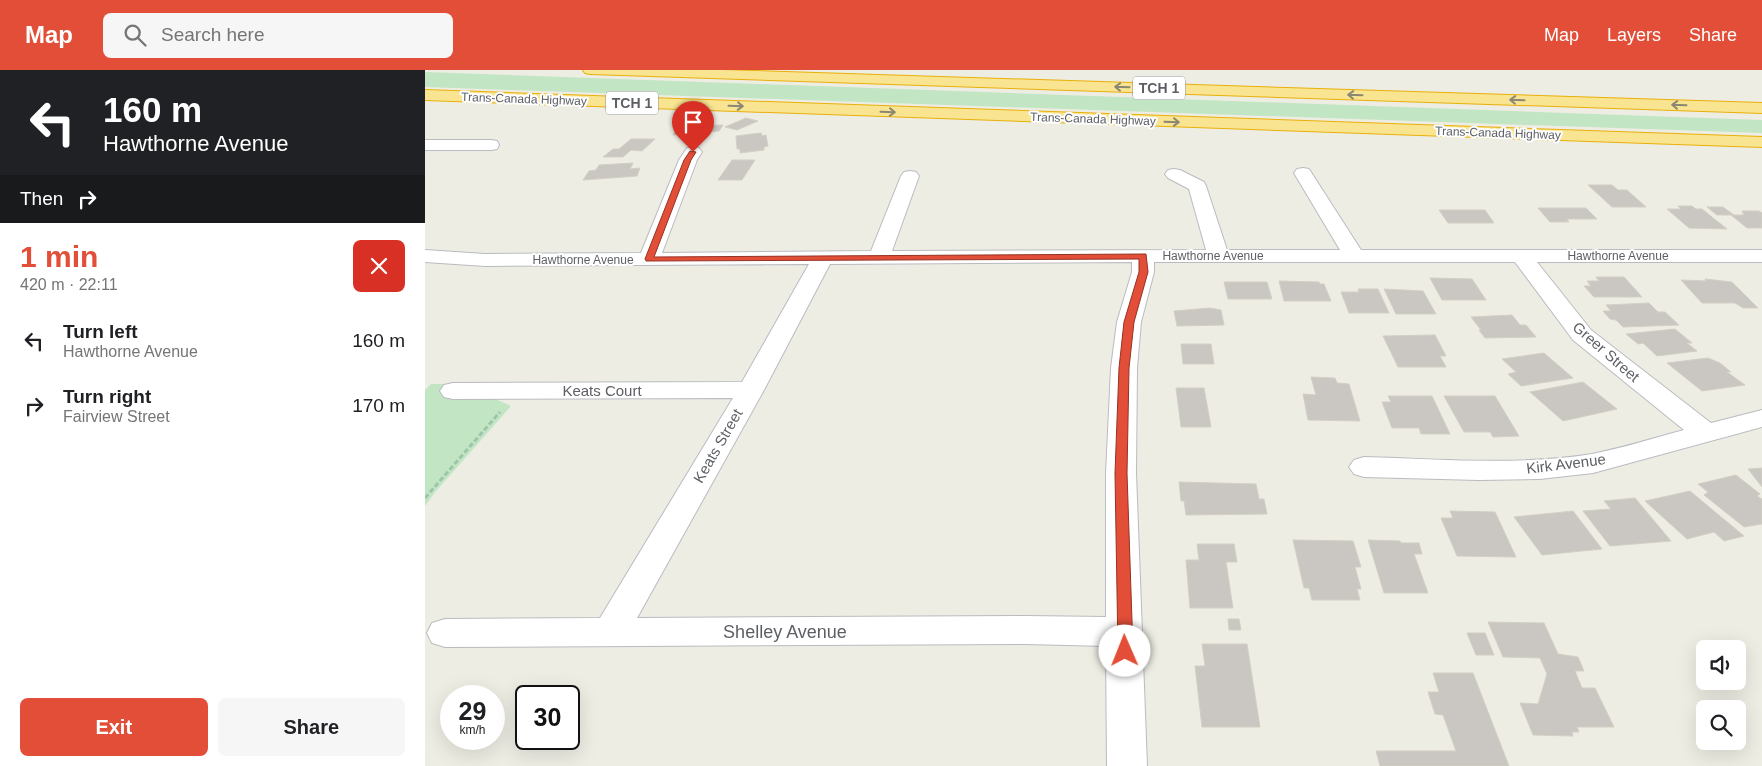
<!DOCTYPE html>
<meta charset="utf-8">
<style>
body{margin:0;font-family:Helvetica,sans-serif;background:#f6f6f6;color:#202124;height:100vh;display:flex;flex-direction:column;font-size:19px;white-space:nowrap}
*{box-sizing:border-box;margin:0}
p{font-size:16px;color:#757577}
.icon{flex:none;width:28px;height:28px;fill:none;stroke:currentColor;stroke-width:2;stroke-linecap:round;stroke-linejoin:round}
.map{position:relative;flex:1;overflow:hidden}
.panel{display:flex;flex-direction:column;background:#fff;width:425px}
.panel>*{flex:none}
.top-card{background:#202124;color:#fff;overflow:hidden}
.controls{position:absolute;left:1271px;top:570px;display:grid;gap:10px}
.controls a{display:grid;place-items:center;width:50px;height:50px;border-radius:8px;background:#fff;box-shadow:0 5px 20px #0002;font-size:25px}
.speed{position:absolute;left:15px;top:615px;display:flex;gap:10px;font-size:25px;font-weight:700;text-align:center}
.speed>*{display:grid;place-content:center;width:65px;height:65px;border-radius:50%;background:#fff;box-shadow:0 5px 20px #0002;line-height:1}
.speed small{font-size:12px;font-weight:400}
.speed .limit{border:2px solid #111;border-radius:8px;background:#fff;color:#111}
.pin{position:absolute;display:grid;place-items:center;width:42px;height:42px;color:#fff;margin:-51px -21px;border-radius:50% 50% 50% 0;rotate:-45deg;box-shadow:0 0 5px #0007}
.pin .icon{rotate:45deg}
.me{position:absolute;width:55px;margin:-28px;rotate:359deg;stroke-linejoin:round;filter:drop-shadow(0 0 4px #0008)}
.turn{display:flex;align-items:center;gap:18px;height:105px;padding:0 20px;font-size:22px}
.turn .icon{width:65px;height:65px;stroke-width:2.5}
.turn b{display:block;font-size:35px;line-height:42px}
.then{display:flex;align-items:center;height:48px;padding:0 20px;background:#0003;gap:10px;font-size:19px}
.round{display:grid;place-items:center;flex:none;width:52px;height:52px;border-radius:8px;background:#f6f6f6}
.overview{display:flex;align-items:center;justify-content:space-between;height:85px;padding:0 20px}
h1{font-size:30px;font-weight:700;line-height:38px;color:#e24e37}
.cta{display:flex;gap:10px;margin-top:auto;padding:10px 20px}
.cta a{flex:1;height:58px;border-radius:8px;background:#e24e37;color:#fff;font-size:20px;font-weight:700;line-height:58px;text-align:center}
.cta a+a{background:#f6f6f6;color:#202124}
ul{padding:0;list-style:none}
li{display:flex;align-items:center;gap:15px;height:65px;padding:0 20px}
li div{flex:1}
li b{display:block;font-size:19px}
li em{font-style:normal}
header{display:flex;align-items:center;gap:30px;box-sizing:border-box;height:70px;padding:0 25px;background:#e24e37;color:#fff}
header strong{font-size:24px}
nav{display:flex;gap:28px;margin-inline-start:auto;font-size:18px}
.search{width:350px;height:45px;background:#f6f6f6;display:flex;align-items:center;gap:12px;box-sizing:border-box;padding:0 18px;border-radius:8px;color:#757577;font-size:19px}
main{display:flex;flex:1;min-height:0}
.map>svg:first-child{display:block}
.green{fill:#c2e5c4}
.building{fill:#cac7c2;stroke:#d3cfc3}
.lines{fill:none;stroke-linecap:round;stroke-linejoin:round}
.minor-casing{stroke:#b9bbc0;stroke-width:2}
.highway-casing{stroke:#e9b00a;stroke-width:2}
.path{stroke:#9cc5aa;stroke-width:3;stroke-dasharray:5 2.5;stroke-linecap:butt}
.minor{fill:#fff;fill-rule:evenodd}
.highway{fill:#f8e491;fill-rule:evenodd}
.oneway{stroke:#8b8772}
.route{fill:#e24e37;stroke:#933324}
.labels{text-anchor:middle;stroke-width:4;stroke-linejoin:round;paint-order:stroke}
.far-street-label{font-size:12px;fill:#5c5f64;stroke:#fff}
.shield{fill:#fff;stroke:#8d8f92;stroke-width:1}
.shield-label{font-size:14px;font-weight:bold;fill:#5c5f64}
.street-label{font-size:15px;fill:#5c5f64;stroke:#fff}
.near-street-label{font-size:18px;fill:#5c5f64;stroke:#fff}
</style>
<header>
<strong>Map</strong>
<div class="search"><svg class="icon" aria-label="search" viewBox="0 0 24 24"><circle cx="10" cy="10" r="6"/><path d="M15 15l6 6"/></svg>Search here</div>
<nav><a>Map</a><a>Layers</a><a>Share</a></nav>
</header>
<main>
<section class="panel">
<div class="top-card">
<div class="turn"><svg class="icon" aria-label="left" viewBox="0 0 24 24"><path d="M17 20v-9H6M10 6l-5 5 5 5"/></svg><div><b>160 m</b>Hawthorne Avenue</div></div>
<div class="then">Then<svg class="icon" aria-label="right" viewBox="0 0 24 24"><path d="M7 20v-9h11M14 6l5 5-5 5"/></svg></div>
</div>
<div class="overview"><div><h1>1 min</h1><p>420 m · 22:11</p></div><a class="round" style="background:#d93025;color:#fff"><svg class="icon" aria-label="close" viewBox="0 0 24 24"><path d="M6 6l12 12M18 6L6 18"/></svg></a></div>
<ul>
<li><svg class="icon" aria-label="left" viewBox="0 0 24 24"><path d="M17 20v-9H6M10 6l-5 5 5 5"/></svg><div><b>Turn left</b><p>Hawthorne Avenue</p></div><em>160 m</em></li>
<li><svg class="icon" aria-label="right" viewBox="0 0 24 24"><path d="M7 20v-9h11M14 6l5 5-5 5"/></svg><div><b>Turn right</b><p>Fairview Street</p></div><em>170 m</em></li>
</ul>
<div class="cta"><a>Exit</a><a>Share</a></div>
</section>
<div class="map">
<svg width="1337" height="696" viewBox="0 0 1337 696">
<rect width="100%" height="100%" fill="#eeede4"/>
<path class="green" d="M0,2L1337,50V63L0,17Z
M6,314H37L86,336L11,421L0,436V320Z"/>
<path class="building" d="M321,48L333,51L312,60L300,57Z
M298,55L294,61L248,65L253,56Z
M336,63L337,66L341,65L343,76L339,77V80L315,83V79H312L311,66Z
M206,69H230L217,81L206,80L198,87H178L188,79H194Z
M307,90H330L317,110H293Z
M208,93L205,99L215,98L212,106L158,110L164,101L171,100L174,95Z
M1163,115H1187L1193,120H1202L1221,137H1187Z
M1253,136H1267L1271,139H1277L1302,159L1264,158L1242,139H1256Z
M1282,137H1298L1309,145H1292Z
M1113,138H1161L1172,149H1142L1144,152H1125Z
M1014,140H1060L1069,153H1023Z
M1317,141H1334L1337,143V158H1322L1306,145H1319Z
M1171,207H1199L1217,227H1169L1159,216H1166L1162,211H1174Z
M1005,208L1047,209L1061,230H1017Z
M1280,209L1307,212L1333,238H1318L1310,233H1277L1256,210L1281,211Z
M854,211L894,212L895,214H899L906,231H859Z
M799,212H842L847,229H803Z
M933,219H953L964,243H924L916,222H934Z
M959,219L998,221L1011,244H971Z
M1224,233L1233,242H1240L1254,255L1198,257L1191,250L1185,249L1178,241H1186L1181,235Z
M785,238L796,240L799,255L752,256L749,241Z
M1087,245L1095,255H1101L1111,267L1060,268L1054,260H1056L1046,247Z
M1250,259L1267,273H1262L1272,281L1232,286L1218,273L1213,274L1201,264Z
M1010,265L1021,286H1015L1021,297H973L958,266Z
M756,274H786L789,294H758Z
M1119,283L1148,308L1096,316L1083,304L1091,302L1077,289Z
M1283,288L1295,293L1306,302H1302L1320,315L1277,321L1242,293Z
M886,307L910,308L912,313L924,314L935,351L883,350L878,324L891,325Z
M1158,312L1192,339L1138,351L1105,322Z
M751,318H779L786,357H756Z
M963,326H1007L1025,364H996L994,358H967L957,332H966Z
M1019,326H1070L1094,366L1068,367L1065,362H1039Z
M1337,398V417L1323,399Z
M1311,405L1335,424L1332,426L1337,429V454L1319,457L1279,425L1283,422L1273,414Z
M754,412L831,414L834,429H839L842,444L761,445L759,431H756Z
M1265,421L1319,466L1299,471L1289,462L1262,469L1220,431Z
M1210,428L1246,471L1185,476L1158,441L1186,439L1179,431Z
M1025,441L1070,442L1091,487L1032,486L1016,448H1028Z
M1148,441L1177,479L1117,485L1089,447Z
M868,470L928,471L936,497H930L936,519H932L935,530H887L884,518H879Z
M943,470L975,471L976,473H994L997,484H989L1003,523H959Z
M772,474H809L812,492H801L808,538H765L761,490H774Z
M803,549H814L816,560H804Z
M1063,552L1119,553L1133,584L1153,587L1159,601H1150L1157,618H1170L1189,657H1152L1154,662H1147L1148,666L1108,665L1095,633L1113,634L1122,604L1115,588L1078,587Z
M1042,563H1060L1069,585H1051Z
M777,574H822L835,657H777L770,596H780Z
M1008,603H1048L1084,696H955L951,681H1031L1018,645L1010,644L1003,622H1014Z"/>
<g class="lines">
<defs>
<path id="minor" d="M0,70H66L72,71L74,75L72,79L66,80H0Z
M268,77L274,78L277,82L272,90L237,183L446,181L476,106L479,102L485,101L491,102L494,106L467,181L781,180L764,119L743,108L740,104L743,100L749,99L755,100L779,112L781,116L802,180H915L869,103L872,99L878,98L884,99L936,180H1337V192H1112L1166,260L1286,353L1337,340V357L1168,403L1115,409L1054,410L939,407L929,404L924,397L929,390L939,387C1014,389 1092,396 1167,384C1198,378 1229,368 1259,360L1148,270L1090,192H729V202L716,252L712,298L711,403L722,696H682L681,576L601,574L20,577L7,573L2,563L7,553L20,549L175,548L308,328L28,329L19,327L15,321L19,315L28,313L317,312L384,194L60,196L0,192V180L60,184L216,183L254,90L262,78ZM707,192V202L692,252L686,298L681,403V547L601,546L212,548L339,320L405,194Z"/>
<path id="highway" d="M158,0H297L1337,33V43L165,4L160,3Z
M0,20L1337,67V77L0,30Z"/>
</defs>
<use href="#minor" class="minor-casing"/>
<use href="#highway" class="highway-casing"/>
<path class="path" d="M0,428L75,342"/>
<use href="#minor" class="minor"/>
<use href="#highway" class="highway"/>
</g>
<defs><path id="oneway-shaft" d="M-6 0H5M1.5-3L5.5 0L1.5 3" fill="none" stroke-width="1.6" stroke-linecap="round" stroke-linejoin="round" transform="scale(1.25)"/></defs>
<g class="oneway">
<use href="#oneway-shaft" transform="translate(697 17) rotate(-178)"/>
<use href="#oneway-shaft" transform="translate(930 25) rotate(-178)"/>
<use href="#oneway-shaft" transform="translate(1092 30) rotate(-178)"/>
<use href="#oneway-shaft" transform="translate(1254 35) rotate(-178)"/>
<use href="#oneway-shaft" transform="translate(311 36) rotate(2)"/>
<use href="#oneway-shaft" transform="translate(463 42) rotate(2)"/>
<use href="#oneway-shaft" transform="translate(747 52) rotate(2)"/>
</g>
<path class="route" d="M265,81L271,82L266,90L229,187L721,184L723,202L709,252L704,298L702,403L708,581L706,586L700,587L695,586L693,581L690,403L694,298L699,252L714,202V189L221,191L220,189L259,90Z"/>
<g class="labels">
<g class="far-street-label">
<text transform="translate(99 29) rotate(2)" y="4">Trans-Canada Highway</text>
<text transform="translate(668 49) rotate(2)" y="4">Trans-Canada Highway</text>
<text transform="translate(1073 63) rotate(2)" y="4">Trans-Canada Highway</text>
<text x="788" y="190">Hawthorne Avenue</text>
<text x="1193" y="190">Hawthorne Avenue</text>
<text x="158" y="194">Hawthorne Avenue</text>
</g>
<g class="shield">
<rect x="708" y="6.5" width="52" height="23" rx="4"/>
<rect x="181" y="21.5" width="52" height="23" rx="4"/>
</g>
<g class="shield-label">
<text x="734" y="23">TCH 1</text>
<text x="207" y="38">TCH 1</text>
</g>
<g class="street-label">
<text transform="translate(1181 282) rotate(41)" y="5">Greer Street</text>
<text x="177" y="326">Keats Court</text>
<text transform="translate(293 376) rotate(-60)" y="5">Keats Street</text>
<text transform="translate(1141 394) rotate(-7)" y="5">Kirk Avenue</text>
</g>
<g class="near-street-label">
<text x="360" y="568">Shelley Avenue</text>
</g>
</g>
</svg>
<div class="controls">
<a><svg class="icon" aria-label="sound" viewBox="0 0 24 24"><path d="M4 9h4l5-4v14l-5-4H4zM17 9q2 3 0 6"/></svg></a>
<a><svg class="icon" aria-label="search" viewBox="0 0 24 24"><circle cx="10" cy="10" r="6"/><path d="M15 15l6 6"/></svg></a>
</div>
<div class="speed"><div>29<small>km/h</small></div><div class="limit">30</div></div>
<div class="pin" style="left:268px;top:82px;background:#d93025"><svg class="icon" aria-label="arrive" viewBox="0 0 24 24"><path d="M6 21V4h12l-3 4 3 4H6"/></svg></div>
<svg class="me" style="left:700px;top:581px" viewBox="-20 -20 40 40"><circle r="19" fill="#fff"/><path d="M0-13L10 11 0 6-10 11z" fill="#e24e37"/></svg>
</div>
</main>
